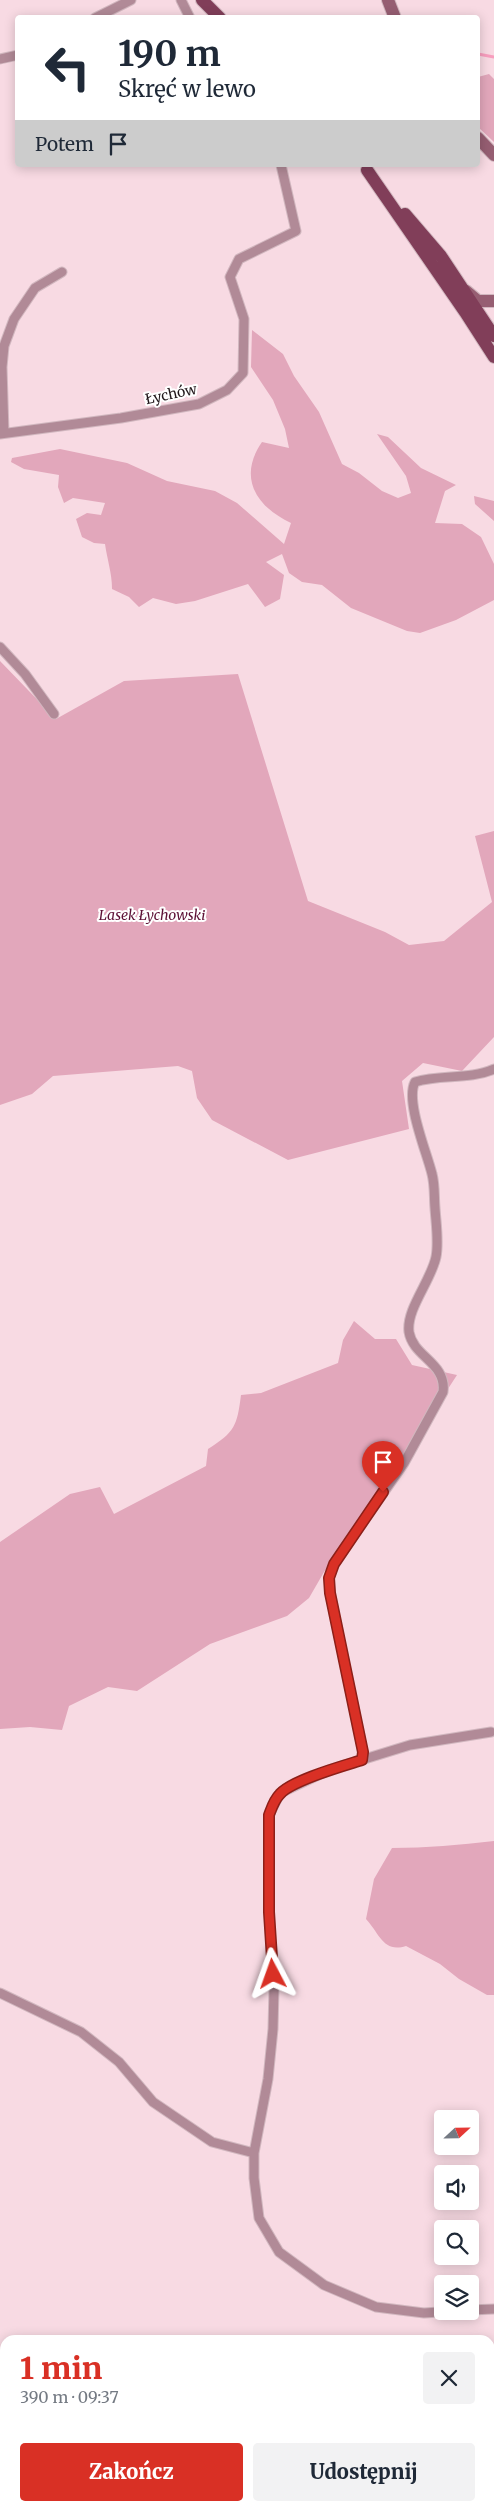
<!DOCTYPE html>
<html lang="pl">
<meta charset="utf-8">
<style>
body{margin:0;font-family:Merriweather,serif;background:#f2f2f3;color:#1f2937;height:100vh;display:flex;flex-direction:column;font-size:19px;white-space:nowrap}
*{box-sizing:border-box;margin:0}
p{font-size:16px;color:#747a83}
.icon{flex:none;width:28px;height:28px;fill:none;stroke:currentColor;stroke-width:2;stroke-linecap:round;stroke-linejoin:round}
.map{position:relative;flex:1;overflow:hidden}
.panel{position:absolute;left:0px;top:2335px;width:495px;height:176px;display:flex;flex-direction:column;background:#fff;border-radius:15px 15px 0 0;box-shadow:0 2px 12px #0003}
.panel>*{flex:none}
.guide{position:absolute;left:15px;top:15px;width:465px;height:152px;border-radius:5px;box-shadow:0 2px 12px #0003;background:#fff;color:#1f2937;overflow:hidden}
.needle{width:32px;rotate:68deg}
.buttons{position:absolute;left:434px;top:2110px;display:grid;gap:10px}
.buttons a{display:grid;place-items:center;width:45px;height:45px;border-radius:5px;background:#fff;box-shadow:0 2px 12px #0003;font-size:25px}
.pin{position:absolute;display:grid;place-items:center;width:42px;height:42px;color:#fff;margin:-51px -21px;border-radius:50% 50% 50% 0;rotate:-45deg;box-shadow:0 0 5px #0007}
.pin .icon{rotate:45deg}
.me{position:absolute;width:55px;margin:-28px;rotate:356deg;stroke-linejoin:round;filter:drop-shadow(0 0 4px #0008)}
.turn{display:flex;align-items:center;gap:18px;height:105px;padding:0 20px;font-size:22px}
.turn .icon{width:65px;height:65px;stroke-width:2.5}
.turn b{display:block;font-size:35px;line-height:42px}
.then{display:flex;align-items:center;height:48px;padding:0 20px;background:#0003;gap:10px;font-size:19px}
.round{display:grid;place-items:center;flex:none;width:52px;height:52px;border-radius:5px;background:#f2f2f3}
.overview{display:flex;align-items:center;justify-content:space-between;height:85px;padding:0 20px}
h1{font-size:30px;font-weight:800;line-height:38px;color:#d93025}
.action{display:flex;gap:10px;margin-top:auto;padding:10px 20px}
.action a{flex:1;height:58px;border-radius:5px;background:#d93025;color:#fff;font-size:20px;font-weight:800;line-height:58px;text-align:center}
.action a+a{background:#f2f2f3;color:#1f2937}
.map>svg:first-child{display:block}
.green{fill:#e2a7bb}
.lines{fill:none;stroke-linecap:round;stroke-linejoin:round}
.stream{stroke:#f89ebe;stroke-width:3}
.minor-casing{stroke:#d1b7bf;stroke-width:11}
.secondary-casing{stroke:#d1b7bf;stroke-width:14}
.primary-casing{stroke:#d1b7bf;stroke-width:14}
.minor{stroke:#b18a97;stroke-width:9}
.secondary{stroke:#965e72;stroke-width:12}
.primary{stroke:#813e59;stroke-width:12}
.route-casing{stroke:#8d1f18;stroke-width:12}
.route{stroke:#d93025;stroke-width:9}
.labels{text-anchor:middle;stroke-width:4;stroke-linejoin:round;paint-order:stroke}
.street-label{font-size:14px;fill:#22181b;stroke:#fff}
.park-label{font-size:14px;font-style:italic;fill:#5d1035;stroke:#fff}
</style>
<div class="map">
<svg width="494" height="2511" viewBox="0 0 494 2511">
<rect width="100%" height="100%" fill="#f8dae3"/>
<path class="green" d="M489,74L494,79V142L478,127V77Z
M252,330L283,354L294,376L319,412L342,464L359,473L382,491L398,498L411,493L406,476L377,434L388,437L421,468L456,485L445,491L435,523L462,524L481,537L494,564V600L456,620L420,633L407,631L351,608L322,585L302,582L289,573L282,554L266,562L284,575L280,599L265,607L248,584L195,601L176,604L153,598L139,607L129,597L112,589C112,573 107,559 105,544L94,543L82,537L76,519L87,513L101,515L105,503L73,498L64,503L58,487L59,475L24,469L11,462L12,458L60,449L127,463L167,481L215,491L237,503L284,544L291,523C257,507 237,478 262,442L289,448L285,429L273,400L251,367Z
M474,496L494,501V521L475,504Z
M0,661L56,719L124,681L238,674L308,901L385,932L409,945L444,941L492,902L475,836L494,831V1037L462,1071L423,1063L402,1081L409,1129L288,1160L212,1120L197,1098L192,1071L178,1066L53,1076L32,1094L0,1105Z
M354,1321L375,1339H396L412,1365L457,1375L366,1515L324,1572L309,1598L287,1616L210,1644L137,1691L108,1687L69,1706L62,1730L30,1727L0,1729V1542L70,1494L100,1487L114,1514L206,1466L208,1449C235,1432 237,1426 241,1395L261,1393L338,1363L343,1340Z
M494,1841V1995H487L459,1979L440,1964L406,1946C383,1953 380,1934 366,1919L374,1879L392,1848C426,1848 460,1845 494,1841Z"/>
<g class="lines">
<path class="stream" d="M478,54L494,57
M0,2480L5,2484
M36,2506L47,2511"/>
<defs>
<path id="minor" d="M181,0L190,18
M95,18L131,0
M0,59L18,55
M4,433L2,367L4,346L14,319L35,288L62,272
M0,434L121,418L199,404L227,390L243,373L244,319L230,277L239,259L296,231L281,165
M0,647L25,674L54,714
M362,1760L363,1752L330,1593L329,1578L334,1564L404,1463L443,1392C447,1363 413,1357 409,1332C406,1309 431,1281 436,1257C439,1242 436,1224 435,1208C434,1197 435,1185 432,1174C427,1153 405,1101 415,1082C441,1074 469,1080 494,1069
M0,1993L81,2032L119,2062L153,2102L212,2142L254,2153
M470,2310L494,2309
M455,2311L424,2313L376,2307L324,2285L279,2252L259,2218L254,2178V2153L268,2079L273,2029L274,1988L269,1912V1815L280,1793L329,1770L410,1745L491,1732
M490,2496H494"/>
<path id="secondary" d="M388,0L395,18
M478,138L494,155
M466,291L478,301H494"/>
<path id="primary" d="M202,0L220,18
M367,170L465,312L494,357
M405,214L441,256L494,336"/>
</defs>
<use href="#minor" class="minor-casing"/>
<use href="#secondary" class="secondary-casing"/>
<use href="#primary" class="primary-casing"/>
<use href="#minor" class="minor"/>
<use href="#secondary" class="secondary"/>
<use href="#primary" class="primary"/>
</g>
<g class="lines">
<defs>
<path id="route" d="M273,1974L269,1912V1815C272,1807 274,1800 280,1794C292,1780 343,1766 362,1760L363,1752L330,1593L329,1578L334,1564L383,1492"/>
</defs>
<use href="#route" class="route-casing"/>
<use href="#route" class="route"/>
</g>
<g class="labels">
<g class="street-label">
<text transform="translate(171 394) rotate(-12)" y="5">Łychów</text>
</g>
<g class="park-label">
<text x="152" y="920">Lasek Łychowski</text>
</g>
</g>
</svg>
<div class="buttons">
<a><svg class="needle" viewBox="-14 -14 28 28"><path d="M0-13l5 13h-10z" fill="#e53935"/><path d="M0 13l5-13h-10z" fill="#747a83"/></svg></a>
<a><svg class="icon" aria-label="sound" viewBox="0 0 24 24"><path d="M4 9h4l5-4v14l-5-4H4zM17 9q2 3 0 6"/></svg></a>
<a><svg class="icon" aria-label="search" viewBox="0 0 24 24"><circle cx="10" cy="10" r="6"/><path d="M15 15l6 6"/></svg></a>
<a><svg class="icon" aria-label="layers" viewBox="0 0 24 24"><path d="M12 4l9 5-9 5-9-5zM3 14l9 5 9-5"/></svg></a>
</div>
<div class="pin" style="left:383px;top:1492px;background:#d93025"><svg class="icon" aria-label="arrive" viewBox="0 0 24 24"><path d="M6 21V4h12l-3 4 3 4H6"/></svg></div>
<svg class="me" style="left:273px;top:1974px" viewBox="-20 -20 40 40"><path d="M0-17L14 15 0 8-14 15z" fill="#d93025" stroke="#fff" stroke-width="4"/></svg>
<div class="guide">
<div class="turn"><svg class="icon" aria-label="left" viewBox="0 0 24 24"><path d="M17 20v-9H6M10 6l-5 5 5 5"/></svg><div><b>190 m</b>Skręć w lewo</div></div>
<div class="then">Potem<svg class="icon" aria-label="arrive" viewBox="0 0 24 24"><path d="M6 21V4h12l-3 4 3 4H6"/></svg></div>
</div>
<section class="panel">
<div class="overview"><div><h1>1 min</h1><p>390 m · 09:37</p></div><a class="round"><svg class="icon" aria-label="close" viewBox="0 0 24 24"><path d="M6 6l12 12M18 6L6 18"/></svg></a></div>
<div class="action"><a>Zakończ</a><a>Udostępnij</a></div>
</section>
</div>
